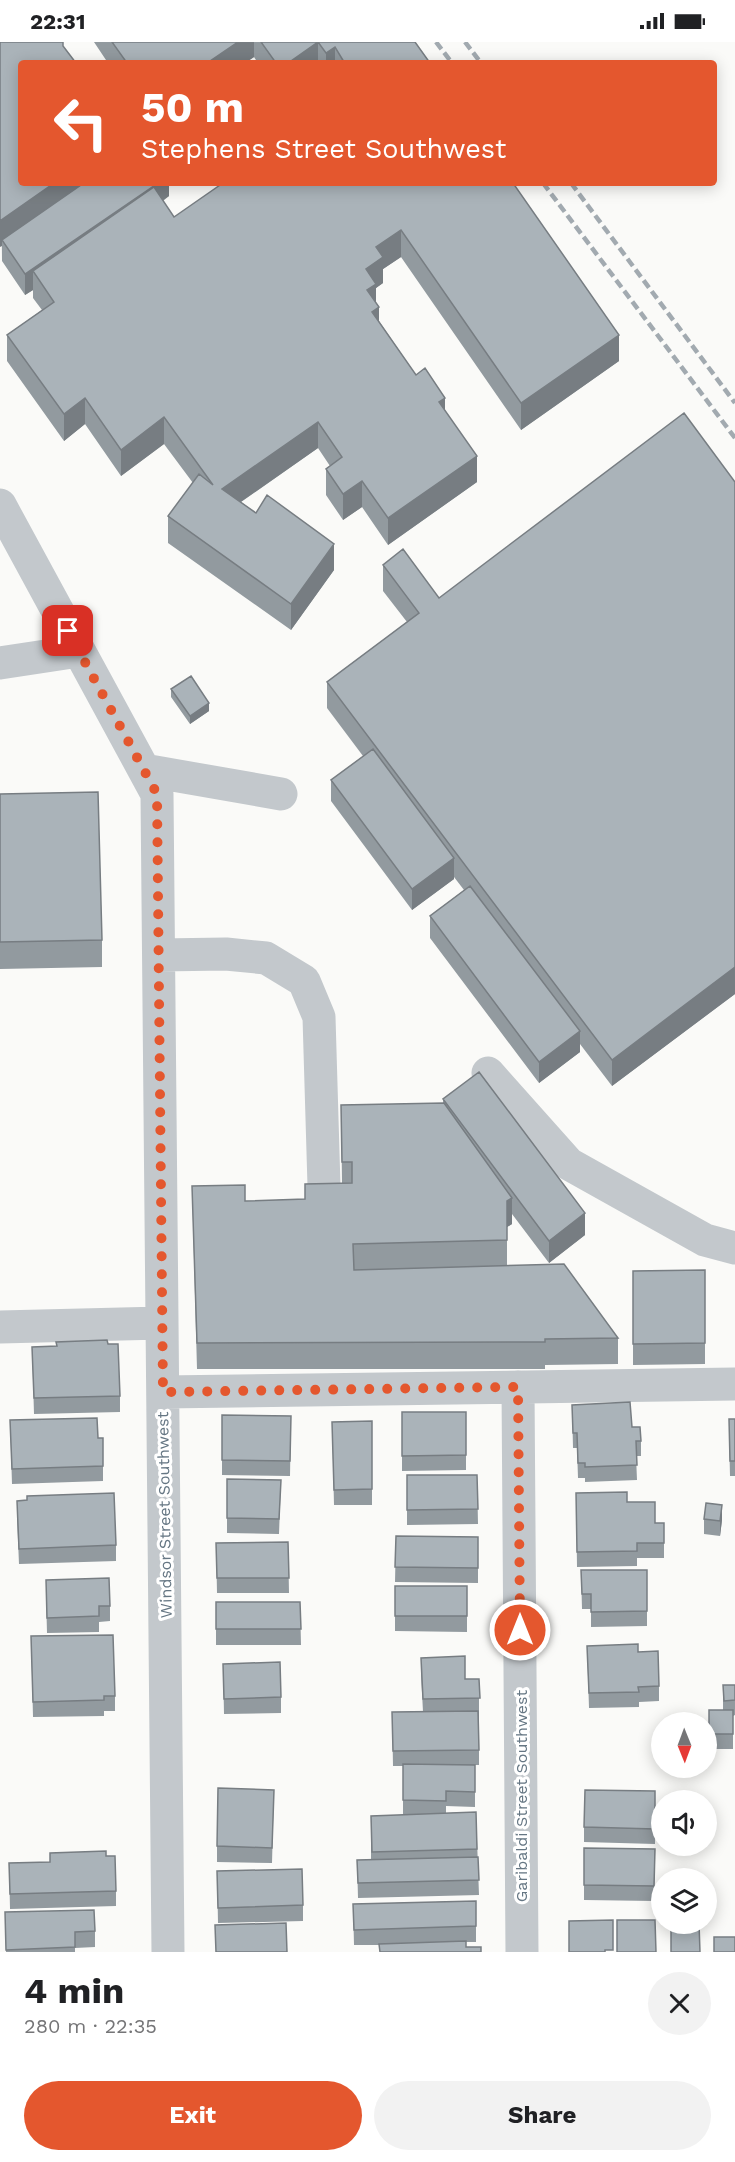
<!DOCTYPE html>
<meta charset="utf-8">
<style>
body{margin:0;font-family:"Work Sans",sans-serif;background:#f2f2f2;color:#202124;height:100vh;display:flex;flex-direction:column;font-size:22px;white-space:nowrap}
*{box-sizing:border-box;margin:0}
p{font-size:20px;color:#757577}
.icon{flex:none;width:33px;height:33px;fill:none;stroke:currentColor;stroke-width:2;stroke-linecap:round;stroke-linejoin:round}
.map{position:relative;height:1910px;overflow:hidden}
.sheet{display:flex;flex-direction:column;background:#fff;flex:1}
.sheet>*{flex:none}
.hud{position:absolute;left:18px;top:18px;width:699px;height:126px;border-radius:6px;box-shadow:0 3px 15px #0003;background:#e4572e;color:#fff;overflow:hidden}
.needle{width:39px;rotate:179deg}
.controls{position:absolute;left:651px;top:1670px;display:grid;gap:12px}
.controls a{display:grid;place-items:center;width:66px;height:66px;border-radius:50%;background:#fff;box-shadow:0 3px 15px #0003;font-size:30px}
.pin{position:absolute;display:grid;place-items:center;width:51px;height:51px;color:#fff;margin:-26px;border-radius:12px;box-shadow:0 3px 9px #0006}
.me{position:absolute;width:66px;margin:-33px;rotate:0deg;stroke-linejoin:round;filter:drop-shadow(0 0 4px #0008)}
.turn{display:flex;align-items:center;gap:21px;height:126px;padding:0 24px;font-size:27px}
.turn .icon{width:78px;height:78px;stroke-width:2.5}
.turn b{display:block;font-size:42px;line-height:51px}
.round{display:grid;place-items:center;flex:none;width:63px;height:63px;border-radius:32px;background:#f2f2f2}
.summary{display:flex;align-items:center;justify-content:space-between;height:102px;padding:0 24px}
h1{font-size:36px;font-weight:700;line-height:45px}
.button{display:flex;gap:12px;margin-top:auto;padding:12px 24px}
.button a{flex:1;height:69px;border-radius:36px;background:#e4572e;color:#fff;font-size:24px;font-weight:700;line-height:69px;text-align:center}
.button a+a{background:#f2f2f2;color:#202124}
.status{display:flex;justify-content:space-between;align-items:center;height:42px;padding:0 30px;background:#fff;direction:ltr}
.status svg{height:16px;fill:currentColor}
.map>svg:first-child{display:block}
.lines{fill:none;stroke-linecap:round;stroke-linejoin:round}
.minor{stroke:#c3c8cc;stroke-width:33}
.rail{stroke:#a2aab0;stroke-width:4.5;stroke-dasharray:9 4.5;stroke-linecap:butt}
.wall{fill:#929a9f}
.shaded-wall{fill:#777d82}
.building{fill:#aab3b9;stroke:#777d82;stroke-width:1.5}
.route{stroke:#e4572e;stroke-width:10;stroke-dasharray:0 18}
.labels{text-anchor:middle;stroke-width:6;stroke-linejoin:round;paint-order:stroke}
.street-label{font-size:16px;fill:#657683;stroke:#fff}
</style>
<div class="status"><b>22:31</b><svg viewBox="0 0 49 12"><path d="M0 12V9h3v3zM5 12V6h3v6zM10 12V3h3v9zM15 12V0h3v12zM26 1h20v11H26zM47 4h2v5h-2z"/></svg></div>
<div class="map">
<svg width="735" height="1910" viewBox="0 0 735 1910">
<rect width="100%" height="100%" fill="#fafaf8"/>
<g class="lines">
<path class="minor" d="M0,463L157,752L168,1910
M0,621L79,609
M144,728L281,752
M159,913L226,912L266,916L304,939L319,975L324,1144
M488,1031L569,1122L705,1198L735,1206
M0,1285L162,1281
M518,1345L522,1910
M163,1350L735,1342"/>
<path class="rail" d="M436,0L452,21
M465,0L481,21
M543,141L735,396
M571,141L735,361"/>
</g>
<path class="wall" d="M0,0L21,141H169V154L163,159L174,175L513,141L619,319L521,388L401,215L383,227V241L376,246V262L379,279L416,333L445,369L477,440L388,503L362,465L343,478L326,453V427L330,424L318,406L241,460L334,528L291,588L168,501V474L193,441L164,402L121,434L85,382L64,399L7,319V293L42,268L33,256V248L25,253L2,219Z
M94,0H415L430,21H258L254,15L245,21H108Z
M735,440V952L612,1044L580,1002V1010L539,1041L430,896V874L464,848L454,835V837L412,868L331,759V738L363,714L327,666V640L407,580L383,549V523L439,556Z
M171,647L209,669L190,682L171,655Z
M0,752L102,898V925L0,927Z
M443,1057L585,1193L549,1221L512,1172V1182L507,1185V1223L618,1296V1322L545,1323V1327H197L192,1144L245,1159L305,1157V1142L342,1141L341,1063L443,1061Z
M705,1228V1322L633,1323V1229Z
M56,1300L108,1302L120,1354V1370L34,1372L32,1305L56,1304Z
M572,1363L632,1385L641,1399V1414H636L637,1438L585,1440V1436H578L577,1406H573Z
M402,1370H466V1428L402,1429Z
M222,1373L291,1374L290,1434L222,1433Z
M735,1377V1434H730L729,1392Z
M10,1378L98,1396L103,1424V1439L12,1442Z
M372,1379V1463H334L332,1380Z
M407,1433H477L478,1482L407,1483Z
M281,1438L279,1492L227,1491V1476Z
M576,1451L627,1460L655,1481H664V1516H637V1524L577,1525Z
M17,1474L116,1503V1519L19,1522Z
M704,1477L722,1478L720,1494L704,1492Z
M396,1494L478,1495V1541L395,1540Z
M288,1500L289,1551H217L216,1501Z
M581,1528H647V1584L591,1585V1567H582Z
M395,1544H467V1590L395,1589Z
M46,1553L110,1564V1579L99,1580V1590L47,1591Z
M216,1560H300L301,1603H216Z
M31,1594L115,1654V1669H104V1674L33,1675Z
M587,1604L638,1610L659,1644V1659L639,1660V1665L589,1666Z
M223,1622L281,1655V1671L224,1672Z
M421,1631L465,1637H479V1723H466H475V1765L446,1764V1771L476,1770L479,1853L358,1856L357,1818H371V1774L403,1773V1724H393L392,1670H423Z
M723,1643H735V1673L733,1674V1707H709V1668H723Z
M274,1748L272,1821L217,1820V1804Z
M655,1749V1802L584,1800V1785Z
M655,1807L654,1859L584,1858V1843Z
M106,1814L116,1849V1864L10,1867L9,1821L50,1820Z
M217,1829L303,1863V1879L218,1881Z
M476,1859V1900H466V1905L379,1903H354L353,1862Z
M5,1870L95,1889V1905L75,1906V1910H6Z"/>
<path class="shaded-wall" d="M238,0H254V15L245,21H207Z
M318,0V21H288Z
M335,5V21H326V11Z
M54,141H92L2,198V204L0,205V179Z
M158,141H169V154L42,242L33,229V248L25,253V232Z
M401,188V215L383,227V241L376,246V266L379,265V291L367,252L366,227L376,205Z
M619,293V319L521,388V361Z
M85,356V382L64,399V372Z
M445,356V382L439,360Z
M164,375V402L121,434V408Z
M318,380V406L222,473V447Z
M477,414V440L388,503V476Z
M362,439V465L343,478V452Z
M334,502V528L291,588V562Z
M209,661V669L190,682V674Z
M454,816V837L412,868V847Z
M735,925V952L612,1044V1018Z
M580,989V1010L539,1041V1020Z
M512,1156V1182L507,1185V1224V1159Z
M585,1171V1193L549,1221V1199Z
M722,1463V1478L720,1494V1479Z"/>
<path class="building" d="M0,0H63V4L76,21H21V141H54L0,179Z
M112,0H238L207,21H127Z
M261,0H318L288,21H276Z
M318,0H415L430,21H343L344,20L335,5L326,11Z
M84,141H158L25,232L2,198Z
M223,141H513L619,293L521,361L401,188L376,205L383,215L366,227L376,242L367,248L379,265L372,270L416,333L425,326L445,356L439,360L477,414L388,476L362,439L343,452L326,427L342,415L318,380L222,447L256,471L267,453L334,502L291,562L168,474L199,432L213,443L164,375L121,408L85,356L64,372L7,293L54,260L33,229L154,145L174,175Z
M684,371L735,440V925L612,1018L327,640L419,571L383,523L403,507L439,556Z
M191,634L209,661L190,674L171,647Z
M373,707L454,816L412,847L331,738Z
M98,750L102,898L0,900V752Z
M470,844L580,989L539,1020L430,874Z
M479,1030L585,1171L549,1199L443,1057Z
M444,1061L512,1156L507,1159V1198L353,1202L354,1228L564,1222L618,1296L545,1297V1300L197,1301L192,1144L245,1143V1159L305,1157V1142L352,1141V1120H342L341,1063Z
M705,1228V1301L633,1302V1229Z
M107,1298L108,1302H118L120,1354L34,1356L32,1305L57,1304L56,1300Z
M630,1360L632,1385H640L641,1399H636L637,1423L585,1425V1421H578L577,1391H573L572,1363Z
M402,1370H466V1413L402,1414Z
M222,1373L291,1374L290,1419L222,1418Z
M97,1376L98,1396H103V1424L12,1427L10,1378Z
M729,1377H735V1419H730Z
M372,1379V1447L334,1448L332,1380Z
M407,1433H477L478,1467L407,1468Z
M227,1437L281,1438L279,1477L227,1476Z
M627,1450V1460H655V1481H664V1501H637V1509L577,1510L576,1451Z
M114,1451L116,1503L19,1507L17,1459L27,1458V1454Z
M706,1461L722,1463L720,1479L704,1477Z
M396,1494L478,1495V1526L395,1525Z
M288,1500L289,1536H217L216,1501Z
M581,1528H647V1569L591,1570V1552H582Z
M109,1536L110,1564H99V1574L47,1576L46,1538Z
M395,1544H467V1574H395Z
M216,1560H300L301,1587H216Z
M113,1593L115,1654H104V1658L33,1660L31,1594Z
M638,1602V1610L658,1609L659,1644L638,1645L639,1650L589,1651L587,1604Z
M465,1614V1637H479L480,1656L423,1657L421,1616Z
M280,1620L281,1655L224,1657L223,1622Z
M723,1643H735V1658L724,1659Z
M709,1668H733V1692H709Z
M478,1669L479,1708L393,1709L392,1670Z
M403,1722L475,1723V1750L446,1749V1759L403,1758Z
M218,1746L274,1748L272,1806L217,1804Z
M585,1748L655,1749V1787L584,1785Z
M476,1770L477,1807L372,1810L371,1774Z
M584,1806L655,1807L654,1844L584,1843Z
M106,1809V1814H115L116,1849L10,1852L9,1821L50,1820V1811Z
M478,1815L479,1838L358,1841L357,1818Z
M302,1827L303,1863L218,1866L217,1829Z
M476,1859V1884L354,1888L353,1862Z
M94,1868L95,1889L75,1890V1905L6,1908L5,1870Z
M613,1878V1908H605V1910H569V1879Z
M617,1878H655L656,1910H617Z
M286,1881L287,1910H216L215,1883Z
M671,1881H699L700,1910H671Z
M714,1895H735V1910H714Z
M466,1899V1905H481V1910H380L379,1902Z"/>
<g class="lines">
<path class="route" d="M68,589L157,752L163,1350L518,1345L520,1588"/>
</g>
<g class="labels">
<g class="street-label">
<text transform="translate(164 1473) rotate(-91)" y="6">Windsor Street Southwest</text>
<text transform="translate(521 1754) rotate(-90)" y="6">Garibaldi Street Southwest</text>
</g>
</g>
</svg>
<div class="controls">
<a><svg class="needle" viewBox="-14 -14 28 28"><path d="M0-13l5 13h-10z" fill="#e53935"/><path d="M0 13l5-13h-10z" fill="#757577"/></svg></a>
<a><svg class="icon" aria-label="sound" viewBox="0 0 24 24"><path d="M4 9h4l5-4v14l-5-4H4zM17 9q2 3 0 6"/></svg></a>
<a><svg class="icon" aria-label="layers" viewBox="0 0 24 24"><path d="M12 4l9 5-9 5-9-5zM3 14l9 5 9-5"/></svg></a>
</div>
<div class="pin" style="left:68px;top:589px;background:#d93025"><svg class="icon" aria-label="arrive" viewBox="0 0 24 24"><path d="M6 21V4h12l-3 4 3 4H6"/></svg></div>
<svg class="me" style="left:520px;top:1588px" viewBox="-20 -20 40 40"><circle r="17" fill="#e4572e" stroke="#fff" stroke-width="3"/><path d="M0-11L8 9 0 5-8 9z" fill="#fff"/></svg>
<div class="hud">
<div class="turn"><svg class="icon" aria-label="left" viewBox="0 0 24 24"><path d="M17 20v-9H6M10 6l-5 5 5 5"/></svg><div><b>50 m</b>Stephens Street Southwest</div></div>
</div>
</div>
<section class="sheet">
<div class="summary"><div><h1>4 min</h1><p>280 m · 22:35</p></div><a class="round"><svg class="icon" aria-label="close" viewBox="0 0 24 24"><path d="M6 6l12 12M18 6L6 18"/></svg></a></div>
<div class="button"><a>Exit</a><a>Share</a></div>
</section>
